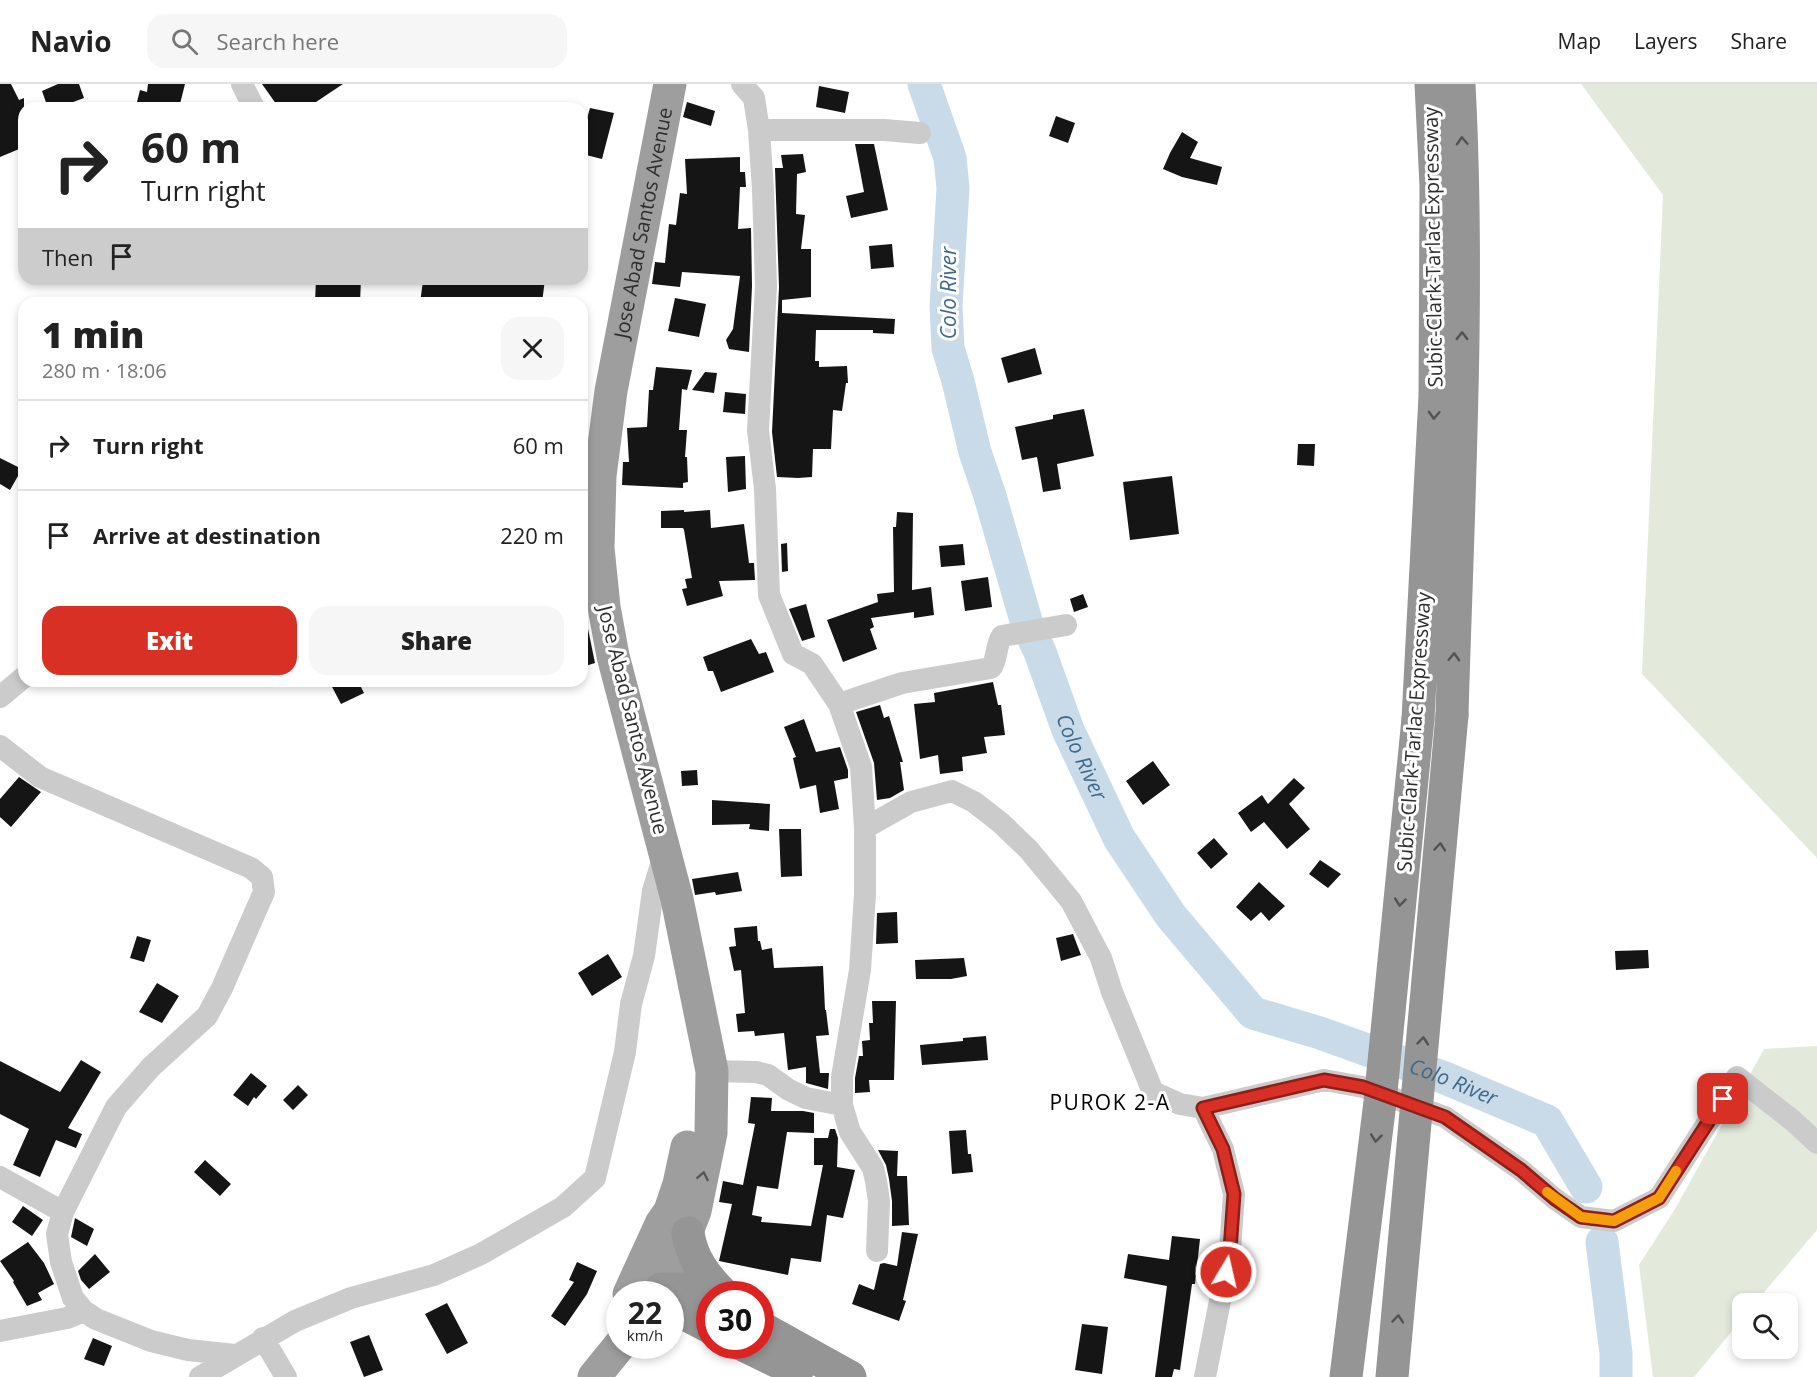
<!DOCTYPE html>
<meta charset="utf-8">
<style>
body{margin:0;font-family:"Open Sans",sans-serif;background:#f6f6f6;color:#222;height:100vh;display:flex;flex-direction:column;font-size:22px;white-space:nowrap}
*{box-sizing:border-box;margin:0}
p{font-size:20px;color:#767676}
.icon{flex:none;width:33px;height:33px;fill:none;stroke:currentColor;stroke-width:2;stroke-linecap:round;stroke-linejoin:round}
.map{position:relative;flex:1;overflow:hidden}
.panel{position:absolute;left:18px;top:213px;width:570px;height:390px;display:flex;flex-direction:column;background:#fff;border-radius:18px;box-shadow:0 3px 9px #0003}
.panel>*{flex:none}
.banner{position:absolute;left:18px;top:18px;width:570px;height:183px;border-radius:18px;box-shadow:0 3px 9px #0003;background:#fff;color:#222;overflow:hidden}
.buttons{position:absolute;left:1732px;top:1209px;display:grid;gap:12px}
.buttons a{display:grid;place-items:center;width:66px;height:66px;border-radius:12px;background:#fff;box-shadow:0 3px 9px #0003;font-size:30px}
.speed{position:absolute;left:606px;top:1197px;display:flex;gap:12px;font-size:30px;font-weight:700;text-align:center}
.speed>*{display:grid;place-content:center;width:78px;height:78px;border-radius:50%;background:#fff;box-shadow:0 3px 9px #0003;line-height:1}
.speed small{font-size:15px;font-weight:400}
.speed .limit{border:9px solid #d22;background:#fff;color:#111}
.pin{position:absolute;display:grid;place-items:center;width:51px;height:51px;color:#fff;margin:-26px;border-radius:12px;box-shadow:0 3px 9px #0006}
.me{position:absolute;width:66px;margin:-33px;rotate:9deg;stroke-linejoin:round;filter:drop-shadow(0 0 4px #0008)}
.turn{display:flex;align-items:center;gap:21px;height:126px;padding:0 24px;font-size:27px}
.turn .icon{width:78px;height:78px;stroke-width:2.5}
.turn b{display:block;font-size:42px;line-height:51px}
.then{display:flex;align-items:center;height:57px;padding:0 24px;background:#0003;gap:12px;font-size:22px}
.round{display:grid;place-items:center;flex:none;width:63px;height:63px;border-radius:18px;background:#f6f6f6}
.head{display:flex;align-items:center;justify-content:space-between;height:102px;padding:0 24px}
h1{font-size:36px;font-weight:800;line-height:45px}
.cta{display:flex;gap:12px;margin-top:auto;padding:12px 24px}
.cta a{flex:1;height:69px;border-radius:18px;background:#d93025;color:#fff;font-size:24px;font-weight:800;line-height:69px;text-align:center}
.cta a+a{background:#f6f6f6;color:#222}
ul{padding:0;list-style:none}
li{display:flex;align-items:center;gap:18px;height:90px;padding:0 24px;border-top:2px solid #e0e0e0}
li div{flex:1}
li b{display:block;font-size:22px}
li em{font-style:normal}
header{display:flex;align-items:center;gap:36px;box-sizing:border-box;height:84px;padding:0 30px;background:#fff;border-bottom:2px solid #e0e0e0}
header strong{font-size:28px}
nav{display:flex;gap:33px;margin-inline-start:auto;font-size:21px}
.search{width:420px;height:54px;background:#f6f6f6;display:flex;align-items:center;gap:15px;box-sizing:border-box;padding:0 21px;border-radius:18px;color:#767676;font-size:22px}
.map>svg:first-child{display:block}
.green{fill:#e3eadc}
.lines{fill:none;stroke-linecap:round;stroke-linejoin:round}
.river{stroke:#c9dbe9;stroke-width:33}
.building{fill:#151515}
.minor{stroke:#cbcbcb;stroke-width:22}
.trunk{stroke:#9e9e9e;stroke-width:33}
.motorway{stroke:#959595;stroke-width:33}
.motorway-bridge{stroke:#959595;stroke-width:33}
.oneway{stroke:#525252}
.oneway2{stroke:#555}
.route-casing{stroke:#8d1f18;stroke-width:15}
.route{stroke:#d93025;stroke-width:10}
.slow{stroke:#f59e0b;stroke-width:10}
.labels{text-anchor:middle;stroke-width:6;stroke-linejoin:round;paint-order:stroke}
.street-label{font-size:20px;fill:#2e2e2e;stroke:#fff}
.water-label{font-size:21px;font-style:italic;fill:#406a8b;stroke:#fff}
.neighbourhood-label{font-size:21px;letter-spacing:1.5px;fill:#000;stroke:#fff}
</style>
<header>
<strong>Navio</strong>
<div class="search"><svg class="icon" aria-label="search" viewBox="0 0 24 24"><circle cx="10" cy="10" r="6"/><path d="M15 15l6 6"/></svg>Search here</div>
<nav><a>Map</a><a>Layers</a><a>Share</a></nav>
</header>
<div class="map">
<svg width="1817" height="1293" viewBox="0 0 1817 1293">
<rect width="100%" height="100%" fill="#fff"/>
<path class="green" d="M1581,0H1817V774L1642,590L1663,111Z
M1817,962V1146L1755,1219L1743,1220V1234L1694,1293H1653L1639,1181L1675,1125L1764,965Z"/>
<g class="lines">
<g class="river">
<path id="s1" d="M924,0L950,74L953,104L946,222L948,264L958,297L975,368L990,412L1027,540L1040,568L1068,646L1119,754L1171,832L1253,929L1320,949L1445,994L1547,1037L1586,1103"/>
<path d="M1602,1158L1616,1269V1293"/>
</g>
</g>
<path class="building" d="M0,0H11L19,16L24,14V63L0,73Z
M58,0H79L84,14L57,24H48L42,7Z
M148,0H185L179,24L136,22L140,6L147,8Z
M262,0H343L307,24H279Z
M819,2L849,8L845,29L816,23Z
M687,18L715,27L711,42L683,33Z
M590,24L614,29L602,75L582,70V52Z
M1056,32L1075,39L1068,59L1049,52Z
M1182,48L1198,58L1190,74L1222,83L1217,101L1182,93L1163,85L1170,69Z
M855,60H874L888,126L851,134L846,112L864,108Z
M803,70L806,88L797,90L796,130L805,131L801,165H811V213L782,216V229L895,235L894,250L873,249V246H816L815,277H819V283L847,282L848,299H846L842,327L833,326L831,365H813L812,393L798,394L777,393L772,348L779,203L775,84H783L781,71Z
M740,73V88H745L746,103H740L738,145L751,144L752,202L749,268L729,265L726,256L733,245L740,192L682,188L680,203L652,200L655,178L665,179L669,140L676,141L680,109L687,110L685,75Z
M892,160L894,183L871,185L869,162Z
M316,195H361L360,219H315Z
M445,195H545L542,219H420L423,197L444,200Z
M675,214L706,220L699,253L668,247Z
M1035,264L1042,290L1008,299L1001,274Z
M656,283L692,286L687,306L682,305L679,346H687L685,373H687L688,398L683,399V404L622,401L623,378H629L627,344L647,343L649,306H653Z
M705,288L717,289L714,309L692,306Z
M725,308L746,310L745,330L723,328Z
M1084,325L1094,372L1057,380L1061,405L1043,408L1037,373L1022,376L1015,343L1053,335V331Z
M1298,360H1315L1314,382L1297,381Z
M745,372L746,405L728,408L726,373Z
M0,374L22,385L10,406L0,400Z
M1172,392L1179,450L1130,456L1123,398Z
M684,426V428L710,426L711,444L744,440L749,479H754L755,496L719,497L723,512L687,522L682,505L687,504L685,495L692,494L684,446L683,444H661V427Z
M897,428L913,429L912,506L931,503L934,531L914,534V528L871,534L874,543L870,545L877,565L843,578L827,536L878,518L877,510L894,508L893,443H896Z
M787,459L788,487L782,488L781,460Z
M963,460L965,481L941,483L939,462Z
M988,493L992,523L965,527L961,497Z
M1083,510L1088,523L1074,528L1070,515Z
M806,520L815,553L802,557L789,525Z
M586,535L595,579L582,583V536Z
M751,555L759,570L766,568L774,588L721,608L713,587H708L703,573Z
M329,597H358L364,609L341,620Z
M993,598L998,621H1001L1005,651L984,653L987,669L962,673L963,687L940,690L938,671L920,675L914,620L935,618L934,609Z
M880,621L884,634L889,632L903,678H900L904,706L890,714L877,716L874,679L856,628Z
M804,635L816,668L840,663L848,686V694L834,697L839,725L820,729L816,701L800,705L793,674L796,673L784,643Z
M1153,677L1170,701L1143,721L1126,697Z
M697,686L698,701L682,702L681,687Z
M19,693L41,708L11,743L0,733V715Z
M1294,694L1305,704L1289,720L1310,745L1287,765L1264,738L1251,748L1238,729L1262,711L1268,720Z
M712,716L770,720L769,747L749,745L750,740L712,741Z
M779,745H801L802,792L781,793Z
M1214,754L1228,770L1211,785L1197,769Z
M1320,776L1341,790L1328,804L1309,790Z
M738,788L742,807L716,811L715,808L695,811L692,795Z
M1259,798L1285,822L1269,837L1261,828L1251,837L1236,823Z
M897,828L898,859L876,860L877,829Z
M757,842L758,857H760L762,866L772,864L774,884L823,882L825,926H826L829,951L816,952L820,989H829L828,1005L806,999V983L788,986L784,949L755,952L754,947L738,948L736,930L745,929L741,886L734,887L729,863L736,862L734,844Z
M1073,850L1081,871L1061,877L1056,854Z
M137,852L151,856L144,878L130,874Z
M1648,866L1649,884L1616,886L1615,867Z
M608,870L622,893L592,912L578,889Z
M964,874L967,892L951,895H916L915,876Z
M157,899L179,912L162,939L139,928Z
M872,917H896L894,996H869L870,1008L855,1009V994L859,972H863L862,957L870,956L869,939H873Z
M986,952L988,976L922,981L920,961L963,957V954Z
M81,976L101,988L68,1044L82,1050L76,1064L56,1056L40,1093L13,1081L29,1045L0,1030V977L60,1008Z
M251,989L267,1002L256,1015L254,1013L248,1022L233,1011Z
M298,1001L308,1011L293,1026L283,1016Z
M751,1013L772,1014L771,1027H803L814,1029V1049L787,1048L778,1105L757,1102L752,1131L762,1133L761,1138L811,1142L823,1081H814V1054H828L830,1045H835L838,1054L837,1083L855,1086L843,1134L827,1131L821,1178L791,1174L788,1191L719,1177L732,1120L719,1118L723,1097L743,1101L755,1040L748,1039Z
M966,1046L968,1070H971L973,1088L952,1090L949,1047Z
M878,1066L898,1067L897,1092H907L909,1141L892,1142V1117L889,1095L886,1081Z
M205,1076L231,1100L220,1112L194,1088Z
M23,1122L43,1136L32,1152L12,1138Z
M75,1134L94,1145L87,1162L71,1153Z
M902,1148L918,1150L903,1216L906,1217L899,1237L852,1220L859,1200L874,1206L880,1180L884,1179L897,1182Z
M1172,1152L1200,1155L1195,1200H1192L1180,1286L1174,1285L1172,1293H1155L1167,1202L1124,1194L1128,1170L1169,1176Z
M28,1158L44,1179L54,1200L38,1209L42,1216L27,1222L13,1198L14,1197L0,1177Z
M95,1170L110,1188L89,1205L81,1196L78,1187Z
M577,1178L597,1187L587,1210L565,1242L551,1232L574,1198L569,1196Z
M447,1219L468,1259L447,1270L425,1230Z
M1082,1240L1108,1243L1102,1290L1075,1286Z
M369,1251L383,1286L364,1293L350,1258Z
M93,1254L112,1262L104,1282L84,1275Z"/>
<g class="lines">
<path class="minor" d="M242,0L254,24
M742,0L754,14L759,46L763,106L766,202L758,346L765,405L769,511L793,570L812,580L839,620L861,683L865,744V810L860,886L842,993V1021L850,1048L873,1084L876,1097L879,1117L877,1167
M759,46H884L920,49
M0,613L24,593
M839,620L902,599L991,584C998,575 995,562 1002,552L1066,541
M0,662L40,693L251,784L262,793L264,808L222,904L207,932L151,983L116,1023L63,1128L57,1150L61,1178L73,1214L84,1227L96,1235L151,1257L188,1266L235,1271
M865,744L911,718L952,707L974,718L1001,739L1029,766L1071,817L1101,874L1112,908L1153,1008L1180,1020L1203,1024L1324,996L1363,1003L1445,1033L1521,1086L1555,1115L1581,1133L1614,1137L1659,1114L1737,993L1792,1036L1817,1059
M712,987L756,988L768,991L789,1006L806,1014L842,1021
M1203,1024L1223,1065L1234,1110L1230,1166L1205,1293
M0,1093L63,1128
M0,1247L67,1234L84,1227
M263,1254L286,1293
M200,1293L295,1237L351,1214L434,1191L481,1170L563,1123L595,1094L625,968L631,920L644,872L653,807L664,771"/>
<g class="trunk">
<path d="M629,1210L661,1140L670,1127L679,1100L687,1063"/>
<path id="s2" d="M657,1210L676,1176L695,1127L711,1049L712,987L677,815L613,572L604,523L598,464L600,392L611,307L670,0"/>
<path d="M594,1293L620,1261"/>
</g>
<path class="motorway" d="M1452,631C1458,421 1470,210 1459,0
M1418,635L1435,312L1436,102L1431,0
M688,1149C692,1175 705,1192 723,1210
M661,1205H682L710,1217
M670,1219L685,1230L710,1243
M760,1243L850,1293
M745,1262L797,1287"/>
<path class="motorway-bridge" d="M1346,1293L1380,1018L1418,635
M1392,1293L1452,631"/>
</g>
<defs><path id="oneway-chevron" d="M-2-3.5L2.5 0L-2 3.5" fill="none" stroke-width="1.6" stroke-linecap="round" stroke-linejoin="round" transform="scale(1.5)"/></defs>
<g class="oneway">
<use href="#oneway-chevron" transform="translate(1462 57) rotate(-93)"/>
<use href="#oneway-chevron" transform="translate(1462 252) rotate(-89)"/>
<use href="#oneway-chevron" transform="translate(1434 331) rotate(93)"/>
<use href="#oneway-chevron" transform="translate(1454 573) rotate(-88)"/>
<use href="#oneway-chevron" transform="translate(1440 763) rotate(-85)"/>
<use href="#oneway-chevron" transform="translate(1400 818) rotate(96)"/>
<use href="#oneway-chevron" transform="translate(1423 957) rotate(-85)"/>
<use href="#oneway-chevron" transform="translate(1376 1054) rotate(97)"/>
<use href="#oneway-chevron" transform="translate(1398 1235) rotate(-85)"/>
</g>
<use class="oneway2" href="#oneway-chevron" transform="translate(703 1092) rotate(-79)"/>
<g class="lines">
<defs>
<path id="route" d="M1226,1188L1230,1166L1234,1110L1223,1065L1203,1024L1324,996L1363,1003L1445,1033L1521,1086L1555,1115L1581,1133L1614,1137L1659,1114L1723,1015"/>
</defs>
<use href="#route" class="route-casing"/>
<use href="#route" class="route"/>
<path class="slow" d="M1547,1108L1581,1133L1614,1137L1659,1114L1676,1087"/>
</g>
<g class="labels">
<g class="street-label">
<text dy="7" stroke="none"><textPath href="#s2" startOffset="1098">Jose Abad Santos Avenue</textPath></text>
<text transform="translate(1433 163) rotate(-91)" y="7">Subic-Clark-Tarlac Expressway</text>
<text transform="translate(633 636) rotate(76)" y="7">Jose Abad Santos Avenue</text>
<text transform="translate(1414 648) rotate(-86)" y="7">Subic-Clark-Tarlac Expressway</text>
</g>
<g class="water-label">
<text transform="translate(949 209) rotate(-90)" y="7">Colo River</text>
<text dy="7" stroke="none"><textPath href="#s1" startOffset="700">Colo River</textPath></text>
<text dy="7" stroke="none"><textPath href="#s1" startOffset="1222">Colo River</textPath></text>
</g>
<g class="neighbourhood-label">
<text x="1110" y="1026">PUROK 2-A</text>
</g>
</g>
</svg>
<div class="buttons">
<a><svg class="icon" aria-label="search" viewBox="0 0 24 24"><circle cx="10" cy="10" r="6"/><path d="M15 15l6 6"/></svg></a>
</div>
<div class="speed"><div>22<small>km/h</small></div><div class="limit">30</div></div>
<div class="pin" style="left:1723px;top:1015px;background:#d93025"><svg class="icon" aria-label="arrive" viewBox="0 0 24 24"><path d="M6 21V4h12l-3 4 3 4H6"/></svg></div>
<svg class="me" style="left:1226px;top:1188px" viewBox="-20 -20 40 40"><circle r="17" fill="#d93025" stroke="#fff" stroke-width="3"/><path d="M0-11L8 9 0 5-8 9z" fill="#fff"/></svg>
<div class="banner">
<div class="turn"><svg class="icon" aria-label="right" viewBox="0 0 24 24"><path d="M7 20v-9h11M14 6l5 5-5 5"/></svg><div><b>60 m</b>Turn right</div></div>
<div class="then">Then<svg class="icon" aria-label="arrive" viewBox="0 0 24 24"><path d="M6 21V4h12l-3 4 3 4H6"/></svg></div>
</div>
<section class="panel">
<div class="head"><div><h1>1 min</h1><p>280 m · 18:06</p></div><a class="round"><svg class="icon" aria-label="close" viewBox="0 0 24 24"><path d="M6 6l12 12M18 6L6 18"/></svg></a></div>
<ul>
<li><svg class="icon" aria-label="right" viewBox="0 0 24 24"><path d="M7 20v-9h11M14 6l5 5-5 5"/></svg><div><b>Turn right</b></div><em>60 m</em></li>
<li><svg class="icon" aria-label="arrive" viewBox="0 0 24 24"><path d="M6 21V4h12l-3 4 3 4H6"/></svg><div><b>Arrive at destination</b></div><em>220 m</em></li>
</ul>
<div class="cta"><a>Exit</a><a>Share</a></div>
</section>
</div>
